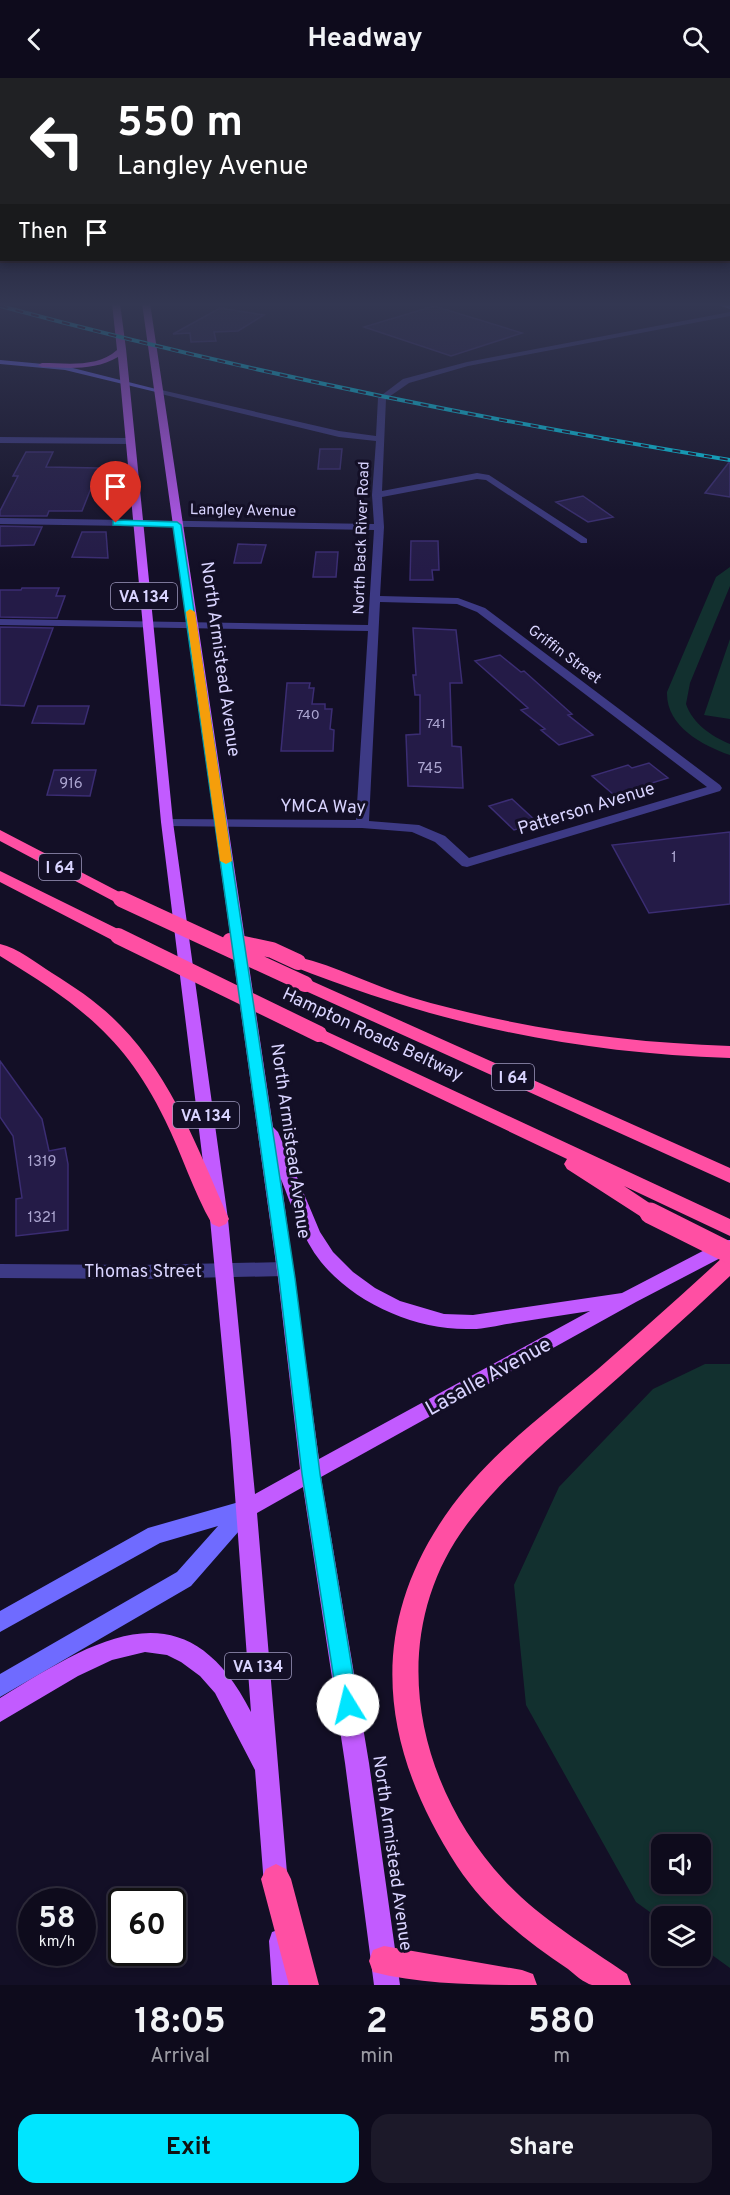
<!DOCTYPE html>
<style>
body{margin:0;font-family:Overpass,sans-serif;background:#1c1929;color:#f1f3f6;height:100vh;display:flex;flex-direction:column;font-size:22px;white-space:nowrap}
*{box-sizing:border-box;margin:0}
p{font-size:20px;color:#9b9ba3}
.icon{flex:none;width:33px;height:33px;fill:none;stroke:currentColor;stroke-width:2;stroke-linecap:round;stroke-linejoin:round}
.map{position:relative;height:1907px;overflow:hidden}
.details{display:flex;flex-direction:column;background:#0e0b1c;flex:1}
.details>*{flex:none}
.banner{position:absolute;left:0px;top:0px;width:730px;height:183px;box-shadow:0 3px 9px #0003,0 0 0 2px #2e2b3b;background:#202124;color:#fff;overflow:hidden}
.fabs{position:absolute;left:651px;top:1756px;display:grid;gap:12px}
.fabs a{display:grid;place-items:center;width:60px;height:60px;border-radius:12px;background:#0e0b1c;box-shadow:0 3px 9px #0003,0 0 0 2px #2e2b3b;font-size:30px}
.speed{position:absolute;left:18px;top:1810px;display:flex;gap:12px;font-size:30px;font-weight:700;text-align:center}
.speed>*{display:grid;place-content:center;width:78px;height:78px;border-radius:50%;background:#0e0b1c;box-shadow:0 3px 9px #0003,0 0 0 2px #2e2b3b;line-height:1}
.speed small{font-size:15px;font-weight:400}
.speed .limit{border:3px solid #111;border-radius:9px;background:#fff;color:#111}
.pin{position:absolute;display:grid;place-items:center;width:51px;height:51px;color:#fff;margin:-62px -26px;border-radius:50% 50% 50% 0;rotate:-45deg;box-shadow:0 0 6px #0007}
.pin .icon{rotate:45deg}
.me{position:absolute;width:66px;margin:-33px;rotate:351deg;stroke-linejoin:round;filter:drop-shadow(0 0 4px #0008)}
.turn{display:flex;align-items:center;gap:21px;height:126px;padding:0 18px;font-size:27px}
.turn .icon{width:78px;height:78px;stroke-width:2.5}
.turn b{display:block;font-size:42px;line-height:51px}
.then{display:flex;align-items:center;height:57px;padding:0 18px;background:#0003;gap:12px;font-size:22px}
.eta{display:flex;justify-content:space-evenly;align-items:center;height:102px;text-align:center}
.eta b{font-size:36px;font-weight:700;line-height:42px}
.cta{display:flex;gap:12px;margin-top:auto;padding:12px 18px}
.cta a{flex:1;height:69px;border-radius:18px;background:#00e5ff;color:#111;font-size:24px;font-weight:700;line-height:69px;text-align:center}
.cta a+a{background:#1c1929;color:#f1f3f6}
header{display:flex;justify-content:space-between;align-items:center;height:78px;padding:0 18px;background:#0e0b1c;font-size:27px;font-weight:700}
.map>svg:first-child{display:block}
.green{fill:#12302f;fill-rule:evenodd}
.building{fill:#241b47;stroke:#3b2d73;stroke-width:1.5}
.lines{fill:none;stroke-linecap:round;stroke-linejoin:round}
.minor{fill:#3d3a85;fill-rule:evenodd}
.secondary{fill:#6f6bff;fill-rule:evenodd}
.primary{fill:#c25bff;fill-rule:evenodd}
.motorway{fill:#ff4fa3;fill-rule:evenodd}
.rail-casing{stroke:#00e5ff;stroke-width:4}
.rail{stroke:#130f26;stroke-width:2;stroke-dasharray:8;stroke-linecap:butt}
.motorway-bridge-far1{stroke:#ff4fa3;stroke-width:16}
.motorway-bridge{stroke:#ff4fa3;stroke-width:21}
.route{fill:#00e5ff;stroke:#0095a6;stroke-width:1.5}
.slow{fill:#f59e0b}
.labels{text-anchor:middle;stroke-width:6;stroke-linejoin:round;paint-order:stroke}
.far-number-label{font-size:14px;fill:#aca6d1}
.far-street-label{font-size:15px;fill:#d9d4ff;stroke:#130f26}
.number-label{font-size:15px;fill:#aca6d1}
.shield{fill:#130f26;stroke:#9e99be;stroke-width:1.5}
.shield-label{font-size:16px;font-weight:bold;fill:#d9d4ff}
.street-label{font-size:18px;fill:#d9d4ff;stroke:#130f26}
.near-street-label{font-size:21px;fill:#d9d4ff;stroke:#130f26}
</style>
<header><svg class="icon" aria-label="back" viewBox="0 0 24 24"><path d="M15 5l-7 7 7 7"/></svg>Headway<svg class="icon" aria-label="search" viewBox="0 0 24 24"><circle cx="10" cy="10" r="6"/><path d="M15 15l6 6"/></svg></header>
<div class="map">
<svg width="730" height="1907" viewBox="0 0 730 1907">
<rect width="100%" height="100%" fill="#130f26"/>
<path class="green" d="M730,489V508L690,605L686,626C693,646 711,658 730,666V677C702,667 666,648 667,614L716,499Z
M730,561V641L704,637Z
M705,1286H730V1890L701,1869L700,1839H662L661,1842L636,1824L526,1627L514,1507L559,1409L653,1311ZM662,1767H700V1806H662Z"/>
<path class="building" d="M434,228L522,255L451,278L364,249Z
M220,230L264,237L238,253L214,254L216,263L191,264L190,255L173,256Z
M320,371H342L340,391H318Z
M26,374H53L46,389L99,390L82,433H49L47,438H0V433L18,398H13Z
M730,383V419L705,415Z
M583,418L613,439L588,444L556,424Z
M0,448L42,449L34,467L0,468Z
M82,454H106L108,480L72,479Z
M411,463H438L439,492H432L433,502H410Z
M238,466L266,467L261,485H234Z
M316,474H338L336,499H313Z
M22,510H59L56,518H65L57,540L0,539V512H21Z
M0,549L53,550L24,628L0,627Z
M413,550L456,552L462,605H450L452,668L461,669L463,710L408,708L406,657L420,656V617H415L413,597H416Z
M500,577L521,594L524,593L572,636L568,637L593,657L559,667L541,652L545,651L521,632L528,630L475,583Z
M287,605H310L309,610H314L312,626H325V631H332L330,651L334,652L333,673H281Z
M38,628H89L84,646L32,645Z
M649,685L668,700L614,717L592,698L628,687L632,690Z
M54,692H96L90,718L47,717Z
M512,721L538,745L514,752L489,728Z
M730,754V826L649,835L612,767Z
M0,983L42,1041L49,1073L65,1070L68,1086V1152L16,1158V1121L22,1120L13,1058L0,1039Z"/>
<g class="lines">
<path class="minor" d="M730,234V238L468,288L409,305L386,321L382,413L477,395L489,397L587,461V465H581L486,402L477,401L382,419L384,449L380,518L458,520L485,530L720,707L722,710L720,713L467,789L462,788L435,764L412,754L362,750L167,748L163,747L161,744L163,741L356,742L368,553L0,547V541L368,547L374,452L0,446V440L374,446L372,417L376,363L339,359L157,315V311L339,353L376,358L378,320L403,301L467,284ZM380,524L457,526L477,534L707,709L469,780L445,758L419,747L369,743Z
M0,359L131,360L135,363L131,366L0,365Z
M285,1184L291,1186L294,1191L291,1196L285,1198L140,1201L0,1200V1186L140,1187Z"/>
<path class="secondary" d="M715,225L730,227V231L716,226Z
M0,282L65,288L164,313L160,315L65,292L0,286Z
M246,1422L253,1425L256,1431L253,1437L191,1508L0,1619V1596L177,1494L218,1448L160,1465L0,1554V1533L148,1450Z"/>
<path class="primary" d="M112,225H120L126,271L173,744L228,1141L255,1416L300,1391L278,1200L142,225H150L273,1049L278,1054L320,1154L333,1174L353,1194L375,1210L400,1223L444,1236L473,1237L622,1215L722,1163L730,1162V1175L636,1224L321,1399L369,1685L400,1907H374L345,1685L303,1409L257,1435L288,1807L285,1816L276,1819L267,1816L264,1807L255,1692L215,1615L200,1598L181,1584L167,1577L145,1574L112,1582L78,1598L0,1644V1620C94,1563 184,1502 251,1634L231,1363L210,1141L161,744L118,279C94,293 68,290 42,289L38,287L42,285C67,285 97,290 117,272ZM281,1101C292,1129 302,1160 321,1184C355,1226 418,1253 472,1251C485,1251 499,1247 513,1245C538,1241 564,1237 590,1233L319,1381Z
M281,1851L290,1854L293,1863L298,1907H272L269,1863L272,1854Z"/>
<path class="motorway" d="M0,752L127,818L129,821L127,824H115L0,763Z
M0,793L124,854L126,858L124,862H112L0,804Z
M0,866C18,870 36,885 52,895C76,910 100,926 120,947C173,1001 199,1074 229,1141L226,1146L219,1149L212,1146C193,1113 182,1076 165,1042C125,959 77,925 0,878Z
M298,879C336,888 372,907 410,919C515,950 621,964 730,968V980C573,975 438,946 292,888L289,884L292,880Z
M305,900L730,1090V1105L299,910L296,906L299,902Z
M319,950L730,1141V1158L624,1108L657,1130L660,1135L657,1140L650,1143L643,1140L567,1091L564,1086L567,1081L313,960L310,956L313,952Z
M730,1177V1198C682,1243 634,1286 585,1329C545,1364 504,1399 471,1441C384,1551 412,1703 504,1802C539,1840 585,1867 627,1896L631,1907C619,1907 604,1907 592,1907C584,1905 574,1896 568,1891C525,1862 486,1832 457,1788C380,1669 364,1548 452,1428C491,1375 548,1333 598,1291C640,1254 682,1217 723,1179Z
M276,1786L286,1791L291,1801L319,1907H289L261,1801L266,1791Z
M384,1868L522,1892L533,1896L537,1907C484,1907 423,1907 373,1894L369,1883L373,1872Z"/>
<defs>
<path id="rail" d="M0,228C241,293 484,342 730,382"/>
</defs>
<use href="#rail" class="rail-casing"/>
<use href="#rail" class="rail"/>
<path class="motorway-bridge-far1" d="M121,821L305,906
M118,858L319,956
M230,863L272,872L298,884"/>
<path class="motorway-bridge" d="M650,1135L730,1175"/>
</g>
<linearGradient id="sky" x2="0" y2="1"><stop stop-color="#0a0815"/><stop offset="0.46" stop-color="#333752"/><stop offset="1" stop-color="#333752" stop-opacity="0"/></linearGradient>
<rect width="730" height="492" fill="url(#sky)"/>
<path class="route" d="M116,442L177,444L181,447L295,1200L320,1396L358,1627L355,1634L348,1637L341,1634L338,1627L302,1396L279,1200L173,449L113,447V443Z"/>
<path class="slow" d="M190,531L195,534L232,783L226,786L220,783L186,534Z"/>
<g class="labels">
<g class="far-number-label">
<text x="308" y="641">740</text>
<text x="436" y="650">741</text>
</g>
<g class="far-street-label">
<text transform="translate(243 432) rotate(1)" y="5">Langley Avenue</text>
<text transform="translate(361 460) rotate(-88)" y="5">North Back River Road</text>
<text transform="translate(565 576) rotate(37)" y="5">Griffin Street</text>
</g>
<g class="number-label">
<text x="430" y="695">745</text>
<text x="71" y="710">916</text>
<text x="674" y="784">1</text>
<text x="42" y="1088">1319</text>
<text x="42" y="1144">1321</text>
</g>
<g class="shield">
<rect x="111" y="505" width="66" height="26" rx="4.5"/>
<rect x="39" y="776" width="42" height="26" rx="4.5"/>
<rect x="492" y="986" width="42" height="26" rx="4.5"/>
<rect x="173" y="1024" width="66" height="26" rx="4.5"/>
<rect x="225" y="1575" width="66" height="26" rx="4.5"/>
</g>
<g class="shield-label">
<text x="144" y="524">VA 134</text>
<text x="60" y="795">I 64</text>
<text x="513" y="1005">I 64</text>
<text x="206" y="1043">VA 134</text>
<text x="258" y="1594">VA 134</text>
</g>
<g class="street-label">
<text transform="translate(221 581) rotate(82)" y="6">North Armistead Avenue</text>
<text transform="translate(323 728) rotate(1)" y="6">YMCA Way</text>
<text transform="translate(586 730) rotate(-17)" y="6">Patterson Avenue</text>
<text transform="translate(373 956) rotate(25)" y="6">Hampton Roads Beltway</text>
<text transform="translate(291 1063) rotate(82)" y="6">North Armistead Avenue</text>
<text x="143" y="1199">Thomas Street</text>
<text transform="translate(393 1775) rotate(82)" y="6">North Armistead Avenue</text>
</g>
<g class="near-street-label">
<text transform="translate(488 1298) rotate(-29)" y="7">Lasalle Avenue</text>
</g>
</g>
</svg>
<div class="fabs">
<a><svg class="icon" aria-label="sound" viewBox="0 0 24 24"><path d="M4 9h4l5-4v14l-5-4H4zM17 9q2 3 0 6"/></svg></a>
<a><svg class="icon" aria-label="layers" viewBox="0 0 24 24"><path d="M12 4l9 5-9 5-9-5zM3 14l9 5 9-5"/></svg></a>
</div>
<div class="speed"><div>58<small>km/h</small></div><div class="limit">60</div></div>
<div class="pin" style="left:116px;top:445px;background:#d93025"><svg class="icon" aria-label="arrive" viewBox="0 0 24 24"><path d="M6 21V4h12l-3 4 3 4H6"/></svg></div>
<svg class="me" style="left:348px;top:1627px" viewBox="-20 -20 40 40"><circle r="19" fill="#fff"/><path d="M0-13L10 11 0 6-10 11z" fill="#00e5ff"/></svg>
<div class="banner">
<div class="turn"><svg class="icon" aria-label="left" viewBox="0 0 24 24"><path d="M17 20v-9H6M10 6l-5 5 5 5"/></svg><div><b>550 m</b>Langley Avenue</div></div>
<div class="then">Then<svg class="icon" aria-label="arrive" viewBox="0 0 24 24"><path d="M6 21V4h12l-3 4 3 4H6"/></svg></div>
</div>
</div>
<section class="details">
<div class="eta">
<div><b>18:05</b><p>Arrival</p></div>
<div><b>2</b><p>min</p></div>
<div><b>580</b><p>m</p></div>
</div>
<div class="cta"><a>Exit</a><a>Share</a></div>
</section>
